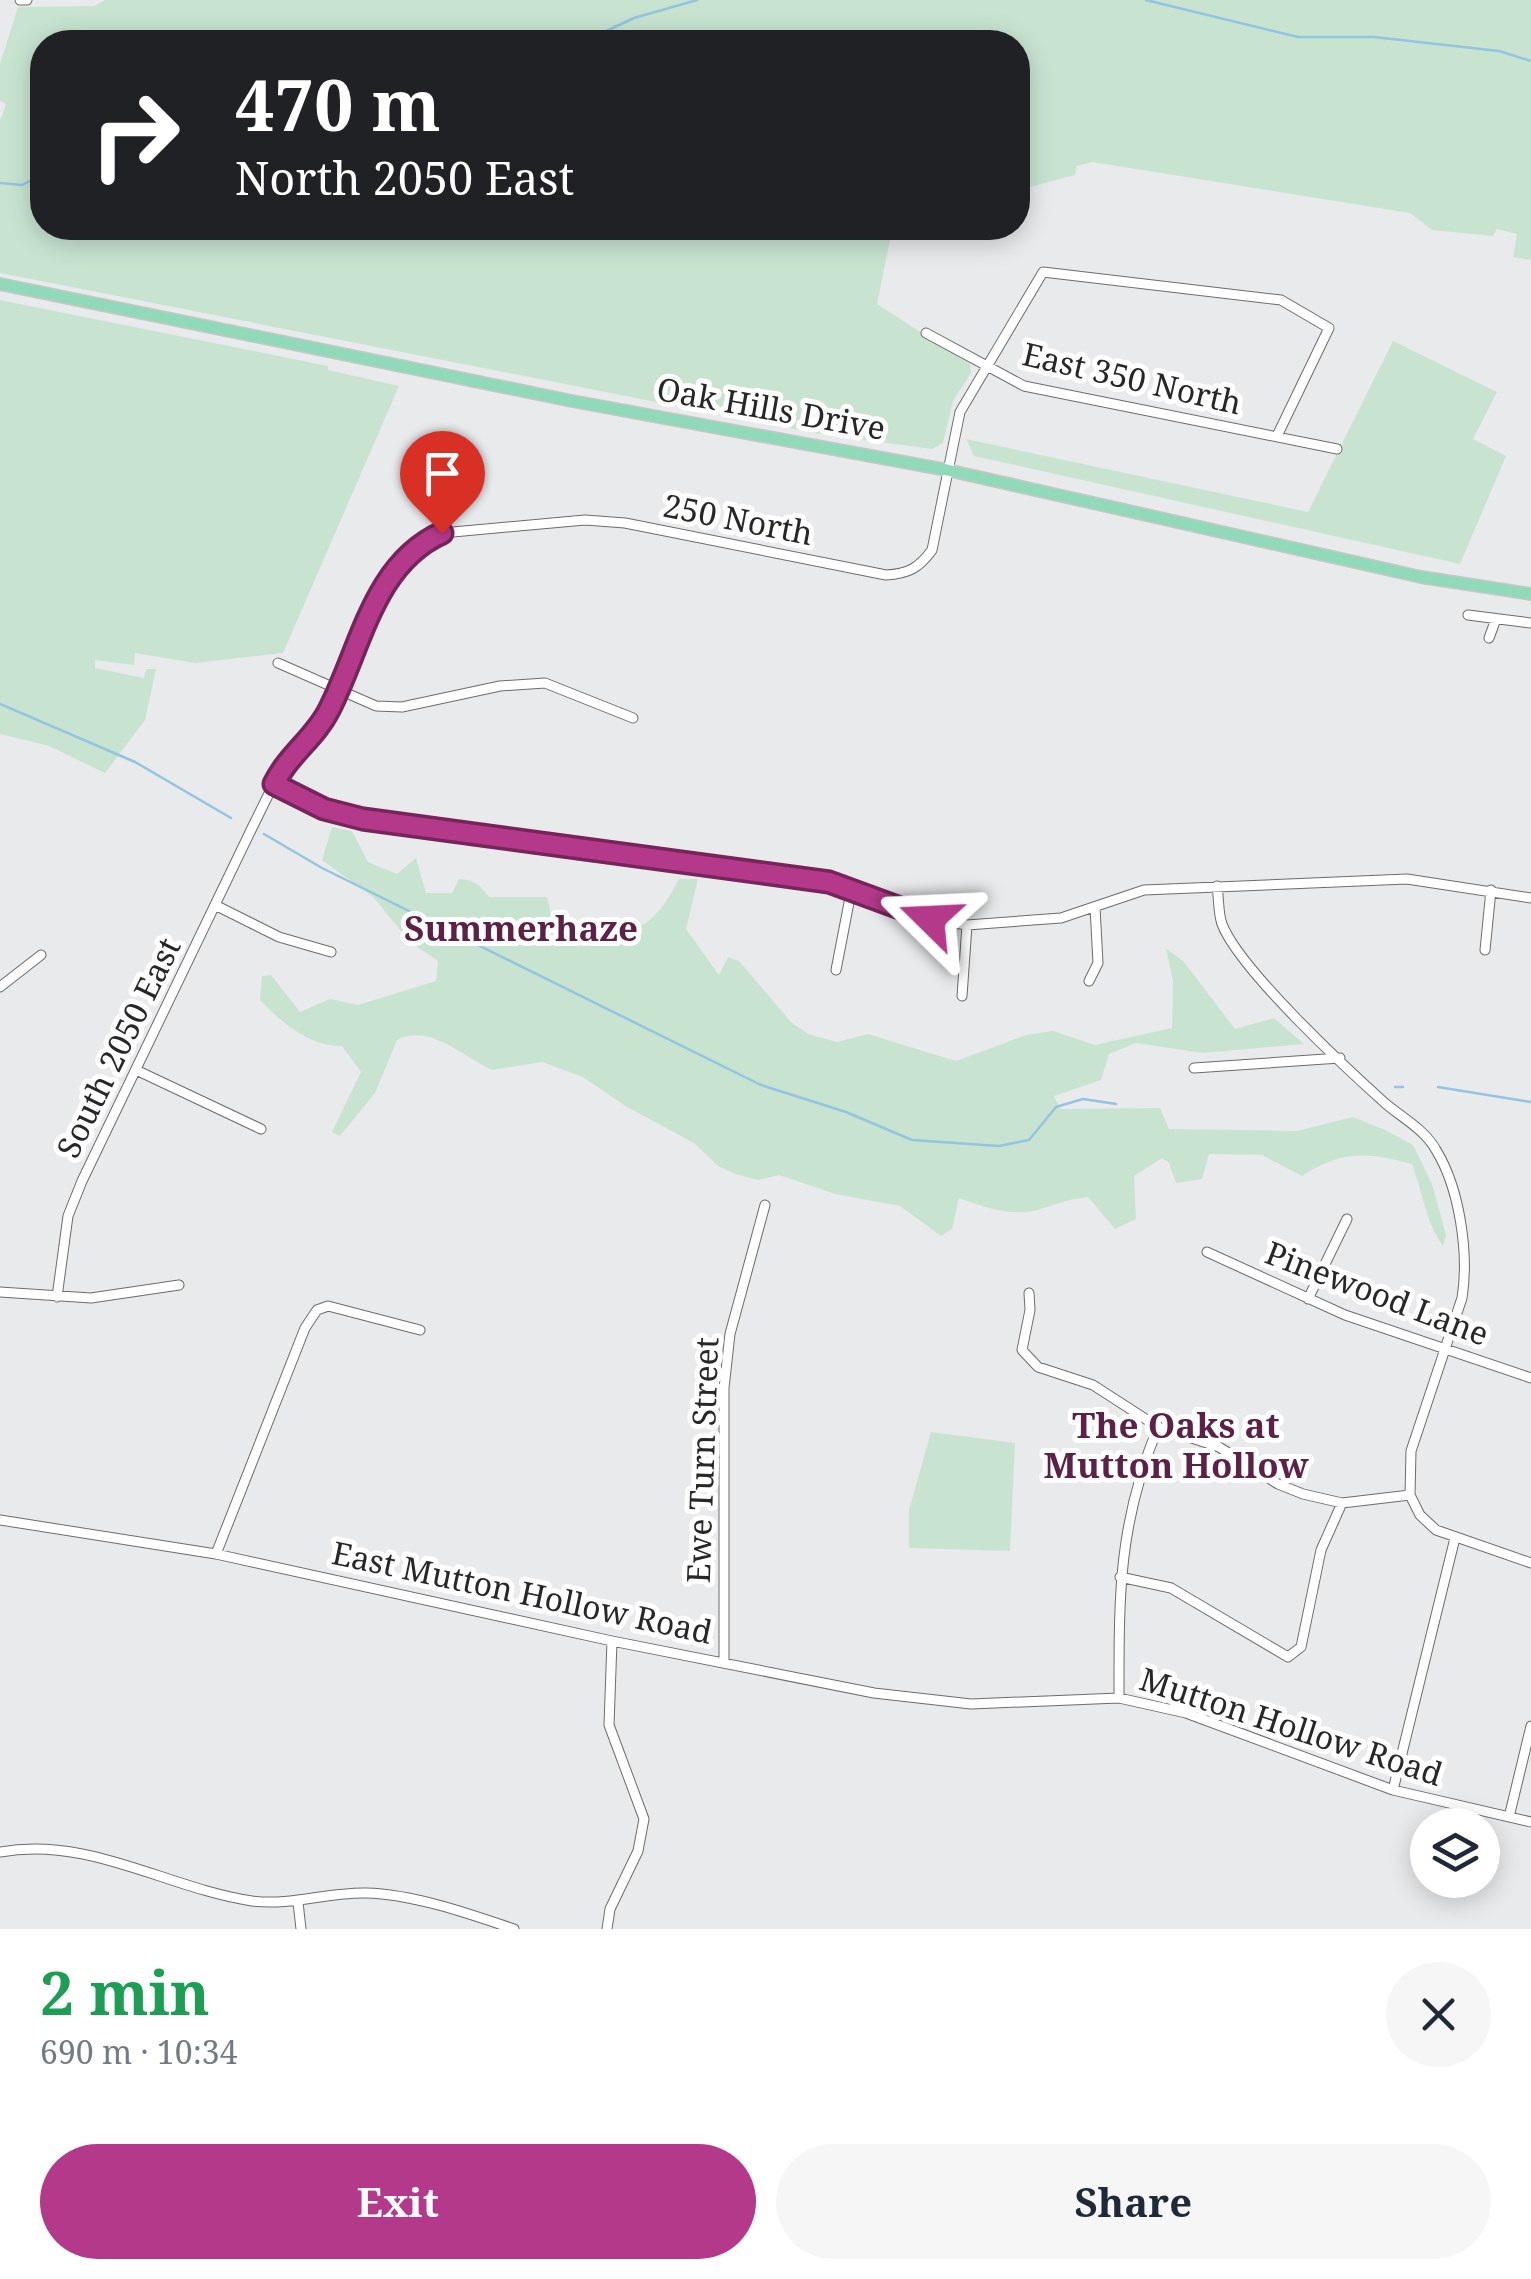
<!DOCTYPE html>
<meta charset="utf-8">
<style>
body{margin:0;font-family:"Noto Serif",serif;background:#f6f6f7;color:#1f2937;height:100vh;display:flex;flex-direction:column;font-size:38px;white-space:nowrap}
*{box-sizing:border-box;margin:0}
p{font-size:32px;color:#747a83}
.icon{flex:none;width:55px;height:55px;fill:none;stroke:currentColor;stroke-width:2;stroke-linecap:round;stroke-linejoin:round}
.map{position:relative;height:1929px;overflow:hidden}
.sheet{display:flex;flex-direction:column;background:#fff;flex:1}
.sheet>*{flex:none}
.guide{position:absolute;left:30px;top:30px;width:1000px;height:210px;border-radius:40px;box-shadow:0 5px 25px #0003;background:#202124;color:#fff;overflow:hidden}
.tools{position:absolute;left:1410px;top:1808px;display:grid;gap:20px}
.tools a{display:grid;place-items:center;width:90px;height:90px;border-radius:50%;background:#fff;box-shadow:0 5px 25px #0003;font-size:50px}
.pin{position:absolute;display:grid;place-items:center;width:85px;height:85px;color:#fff;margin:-102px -42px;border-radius:50% 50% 50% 0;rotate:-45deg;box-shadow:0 0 10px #0007}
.pin .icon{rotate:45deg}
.me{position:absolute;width:110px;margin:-55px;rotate:291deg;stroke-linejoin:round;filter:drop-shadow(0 0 8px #0008)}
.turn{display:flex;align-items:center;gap:35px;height:210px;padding:0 40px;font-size:45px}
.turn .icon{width:130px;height:130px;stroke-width:2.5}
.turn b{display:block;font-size:70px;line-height:85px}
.round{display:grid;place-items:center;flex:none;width:105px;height:105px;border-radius:52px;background:#f6f6f7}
.summary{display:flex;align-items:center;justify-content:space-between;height:170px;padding:0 40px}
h1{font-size:60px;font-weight:700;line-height:75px;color:#1e9e55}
.action{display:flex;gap:20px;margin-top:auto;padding:20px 40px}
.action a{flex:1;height:115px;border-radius:60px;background:#b5398a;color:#fff;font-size:40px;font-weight:700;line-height:115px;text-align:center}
.action a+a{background:#f6f6f7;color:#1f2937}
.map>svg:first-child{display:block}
.green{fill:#c8e4d1}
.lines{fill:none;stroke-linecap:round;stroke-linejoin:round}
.stream{stroke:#93c4e0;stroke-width:2.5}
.minor-casing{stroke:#6b6c6d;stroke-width:11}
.major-casing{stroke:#c7c7c7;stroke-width:14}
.minor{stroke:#fff;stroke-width:9}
.major{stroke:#91dab9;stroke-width:11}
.route-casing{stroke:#76255a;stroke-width:25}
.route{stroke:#b5398a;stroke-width:18}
.labels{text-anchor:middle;stroke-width:10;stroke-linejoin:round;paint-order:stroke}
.street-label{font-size:32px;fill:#262727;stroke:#fff}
.neighbourhood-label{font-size:35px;font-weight:bold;fill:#5d2046;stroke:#fff}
</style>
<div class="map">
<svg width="1531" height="1929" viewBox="0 0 1531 1929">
<rect width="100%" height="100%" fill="#e9eaec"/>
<path class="green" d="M105,0H1531V260L1513,257L1517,234L1497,229L1493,236L1432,230L1410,213L1092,162L1077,166L1075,175L1018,190V42H42V228H911L891,235L877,304L970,364L971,373L953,401L943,443L932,449L814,433L0,273V121L6,104L0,101V64L18,7L94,6Z
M0,300L328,366V370L399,386L283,653L195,663L135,653L134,665L95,660V668L144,678L146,669H156L145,720L105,773L49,746L0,734Z
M1393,341L1497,392L1473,439L1506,456L1460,564L974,456L966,439L1308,512Z
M332,827L352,831L368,862L397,874L416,858L426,893H452L459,879C475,880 480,885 489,897H547L551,914C620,928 640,953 679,879H698L686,929L719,975L728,957L739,961L791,1022L808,1034L837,1042L868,1034L956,1061L1026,1035L1053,1031L1095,1045L1172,1028L1173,981L1166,948L1184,962L1235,1029L1274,1018L1304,1044L1203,1053L1136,1043L1109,1054L1101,1080L1054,1096L1060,1109L1160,1108L1169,1129L1297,1131L1353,1117L1385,1130L1413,1145L1432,1184L1446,1235L1443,1246C1425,1221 1423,1193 1412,1164C1366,1152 1342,1150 1302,1176L1262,1155L1209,1154L1202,1179L1176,1183L1169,1163L1162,1158L1134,1176L1136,1219L1115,1229L1088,1197C1069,1199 1057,1204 1040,1209C1015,1218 983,1207 959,1198L952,1229L941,1236L900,1206L835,1194L779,1175L758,1180L735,1174L718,1166L694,1143L627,1107L583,1077L542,1062L492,1070C463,1057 430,1023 397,1040L375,1093L340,1136L332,1132L361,1072L342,1046C309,1046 282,1023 260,1000L262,976L271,975L300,1012L330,999L358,1005L436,981L438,961L411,943L373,897L322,860Z
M931,1432L1015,1443L1010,1551L909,1548V1510Z"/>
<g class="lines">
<path class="stream" d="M1146,0L1298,37H1374L1499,51L1531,61
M583,42L634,18L697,0
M0,183L22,185L42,175
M0,704L135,762L231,818
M264,834L322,868L761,1085L846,1112L912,1140L999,1146L1029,1140L1056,1107L1083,1099L1116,1104
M1395,1087H1403
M1438,1087L1531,1102"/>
<defs>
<path id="minor" d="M20,0H27
M926,333L1024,386L1337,449
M429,478L442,533
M1468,615L1531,623
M1489,638L1496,619
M278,663L376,706L402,707L500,686L545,683L633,718
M274,784L324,809L363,819L829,882L930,919L967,925L1061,918L1144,890L1407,879L1531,898
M1217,886C1219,898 1218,913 1222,924C1239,969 1347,1069 1386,1104C1404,1119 1425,1130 1436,1150C1460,1189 1469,1254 1462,1298L1411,1451L1410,1495L1420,1515L1436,1530L1531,1563
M215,905L279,937L331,952
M1485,950L1491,890
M836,970L852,887
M1089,981L1098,963L1095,907
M0,987L41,955
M962,996L967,925
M1194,1068L1340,1058
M136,1070L261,1129
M1207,1252L1345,1315L1531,1378
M0,1292L91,1298L179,1285
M1029,1293L1030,1310L1022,1350L1038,1367L1093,1385L1158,1427L1219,1447L1278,1484L1303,1494L1342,1503L1410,1495
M57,1297L68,1216L82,1181L252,828L280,771L328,713L388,577L403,556L442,533L585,520L625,523L886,575C908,574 919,568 932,550L960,412L1043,272L1281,300L1329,328L1277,436
M1308,1299L1347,1219
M0,1520L216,1554L612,1641L874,1693L971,1704L1119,1698L1186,1713L1393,1790L1531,1822
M216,1554L305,1328L317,1310L328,1306L420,1330
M1120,1577L1171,1588L1288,1657L1301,1647L1321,1550L1342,1503
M724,1661V1388L730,1334L765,1205
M1119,1698C1119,1595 1118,1525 1158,1427
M1393,1790L1455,1538
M1509,1817L1531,1726
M0,1852C90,1836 166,1888 252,1901C291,1906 328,1892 366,1893C413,1894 470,1914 514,1929
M298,1902L301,1929
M607,1929L610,1909L638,1851L644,1819L609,1725L612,1641"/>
<path id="major" d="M0,284L572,401L947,470L1421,577L1531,594"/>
</defs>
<use href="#minor" class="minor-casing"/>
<use href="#major" class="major-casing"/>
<use href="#minor" class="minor"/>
<use href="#major" class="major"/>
</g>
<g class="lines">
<defs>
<path id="route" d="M442,533C373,564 361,648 329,710C315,738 288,755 274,784L324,809L363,819L829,882L930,919"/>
</defs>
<use href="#route" class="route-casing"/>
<use href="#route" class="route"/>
</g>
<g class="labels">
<g class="street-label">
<text transform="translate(1132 379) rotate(13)" y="11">East 350 North</text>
<text transform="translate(771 409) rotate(10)" y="11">Oak Hills Drive</text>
<text transform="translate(738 520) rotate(11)" y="11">250 North</text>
<text transform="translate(119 1048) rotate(-64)" y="11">South 2050 East</text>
<text transform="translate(1377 1294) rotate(21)" y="11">Pinewood Lane</text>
<text transform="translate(703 1460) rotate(-88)" y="11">Ewe Turn Street</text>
<text transform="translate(522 1593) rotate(12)" y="11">East Mutton Hollow Road</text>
<text transform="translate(1291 1727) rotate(18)" y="11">Mutton Hollow Road</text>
</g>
<g class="neighbourhood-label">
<text x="521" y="941">Summerhaze</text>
<text x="1176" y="1438">The Oaks at<tspan x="1176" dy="40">Mutton Hollow</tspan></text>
</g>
</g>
</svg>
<div class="tools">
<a><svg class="icon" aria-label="layers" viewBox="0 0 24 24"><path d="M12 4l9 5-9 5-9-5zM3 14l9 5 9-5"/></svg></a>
</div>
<div class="pin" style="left:442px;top:533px;background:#d93025"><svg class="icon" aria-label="arrive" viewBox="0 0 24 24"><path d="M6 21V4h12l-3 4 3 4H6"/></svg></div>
<svg class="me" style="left:930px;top:919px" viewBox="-20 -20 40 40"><path d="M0-17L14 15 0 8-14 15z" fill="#b5398a" stroke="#fff" stroke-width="4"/></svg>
<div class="guide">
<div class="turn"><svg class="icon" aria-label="right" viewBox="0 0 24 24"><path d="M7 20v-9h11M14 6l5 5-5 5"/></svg><div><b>470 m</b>North 2050 East</div></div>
</div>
</div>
<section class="sheet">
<div class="summary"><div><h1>2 min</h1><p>690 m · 10:34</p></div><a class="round"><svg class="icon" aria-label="close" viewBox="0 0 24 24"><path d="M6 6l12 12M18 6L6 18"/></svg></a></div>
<div class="action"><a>Exit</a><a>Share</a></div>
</section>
